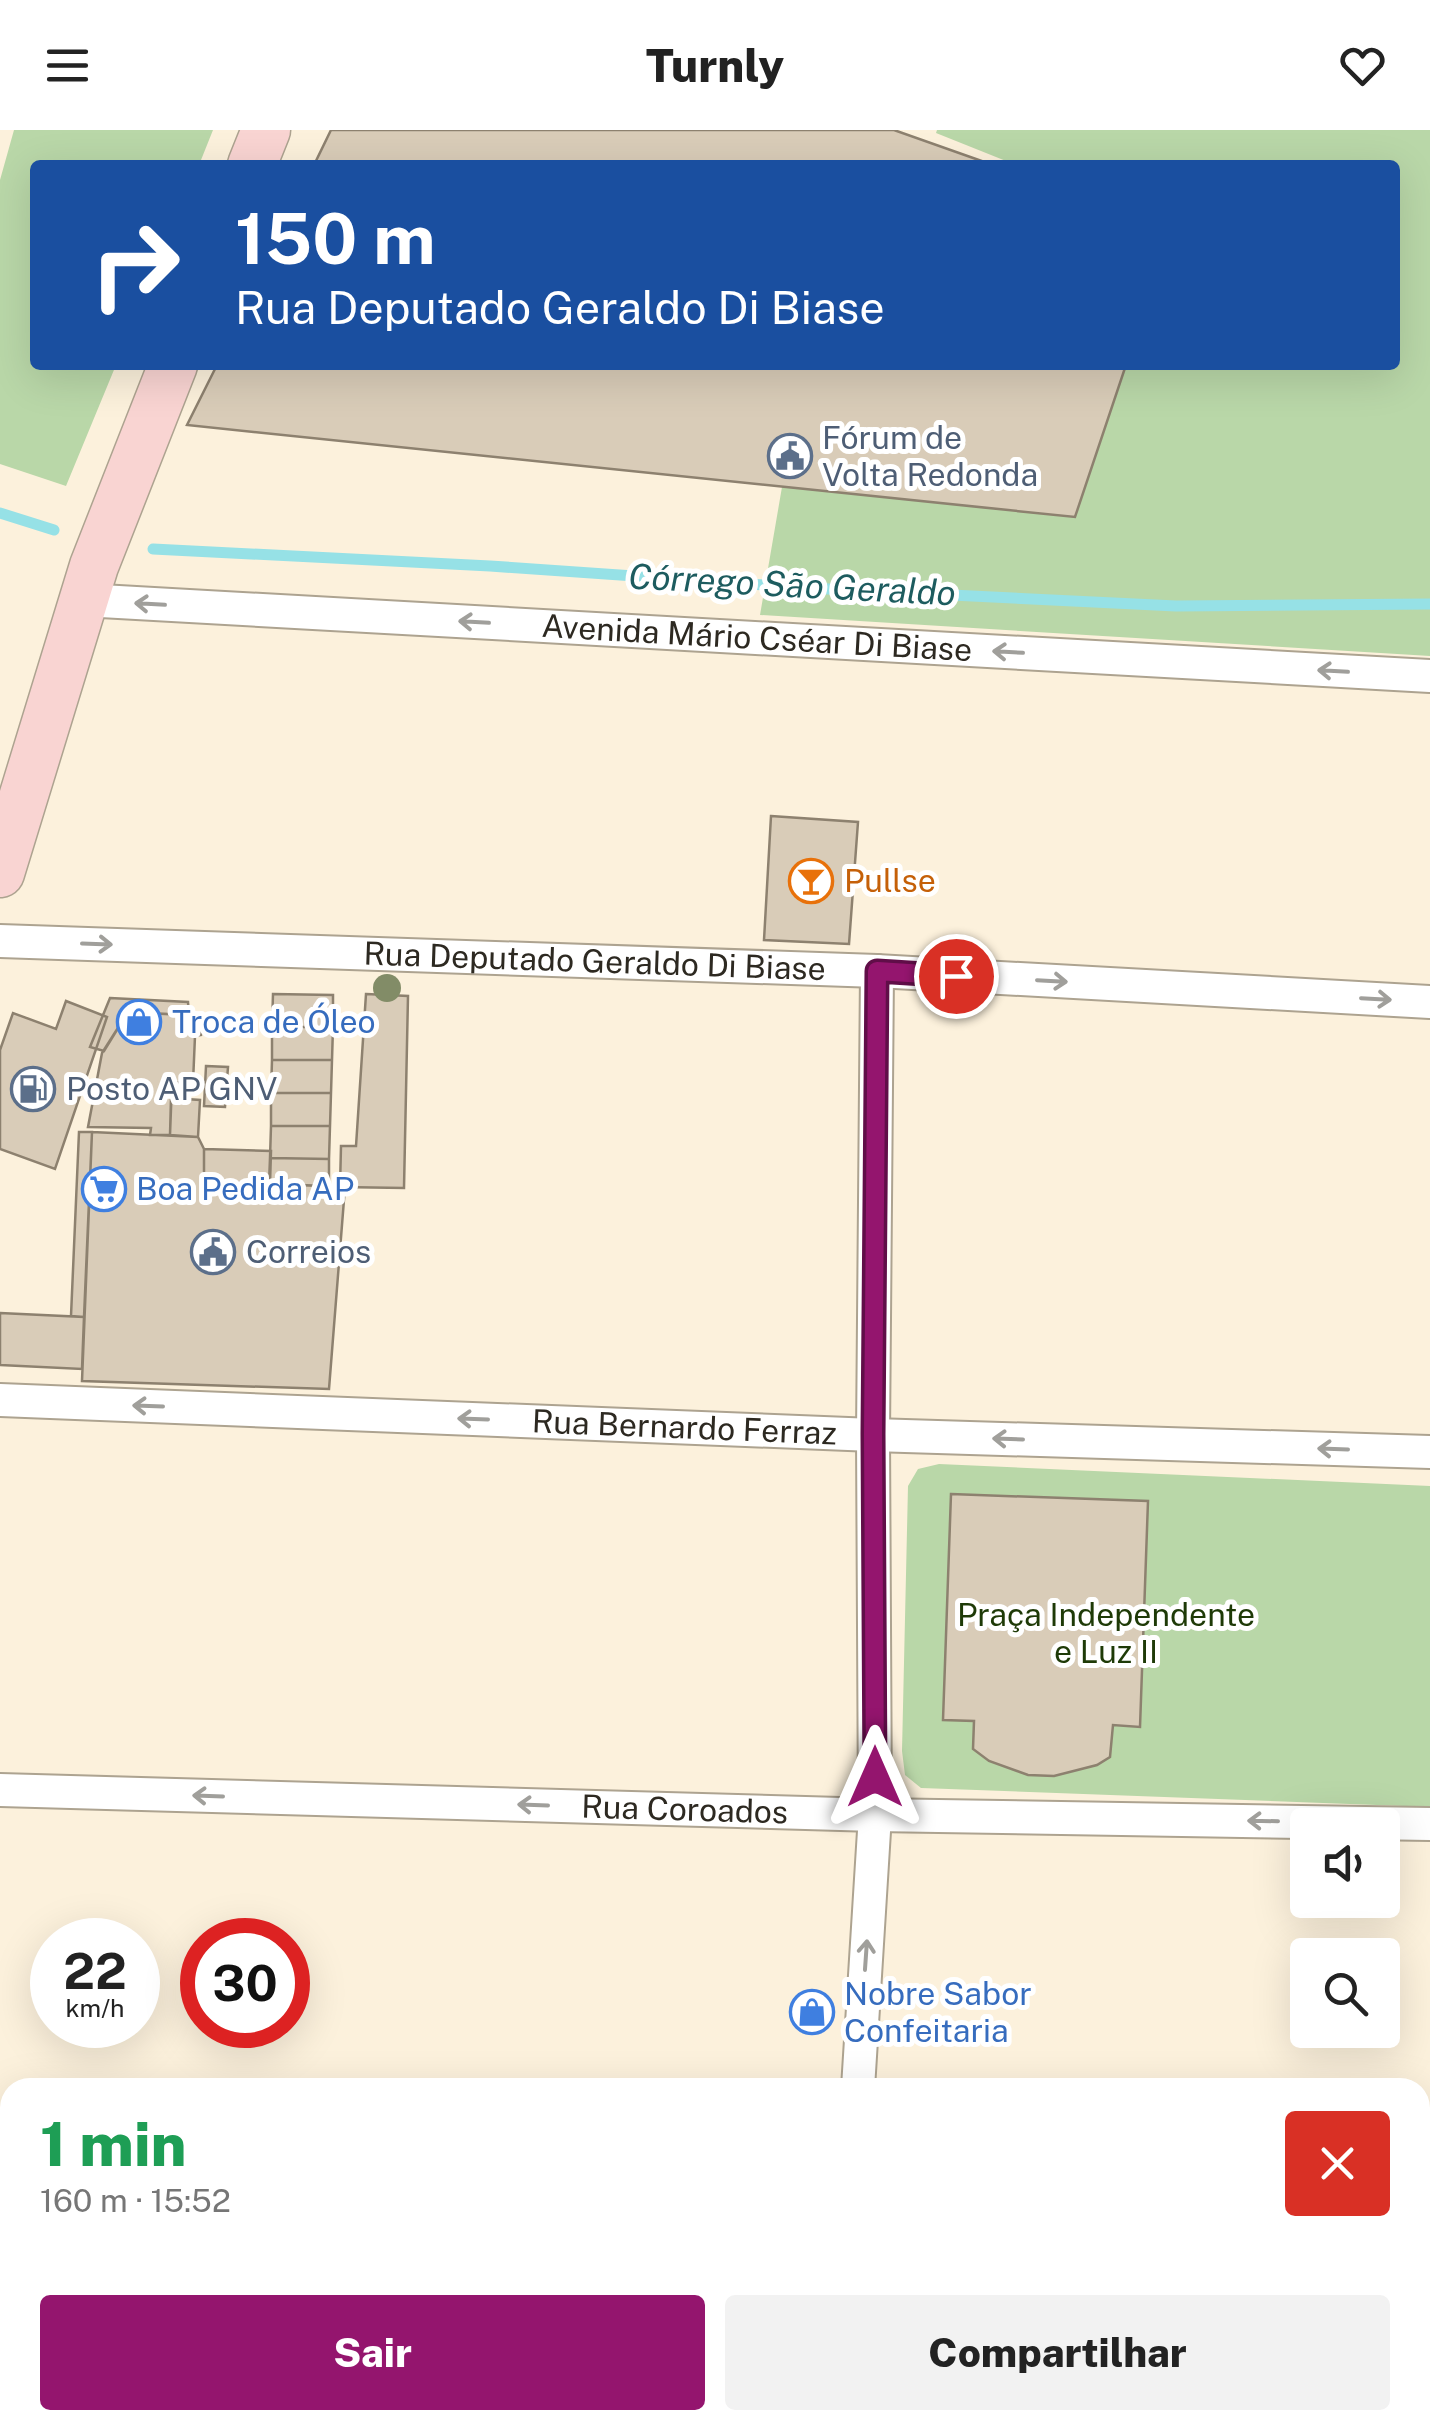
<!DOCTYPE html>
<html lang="pt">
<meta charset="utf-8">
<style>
body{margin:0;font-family:"Public Sans",sans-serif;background:#f2f2f2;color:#222;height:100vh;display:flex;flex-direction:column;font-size:38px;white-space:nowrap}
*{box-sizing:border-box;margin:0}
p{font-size:32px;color:#767676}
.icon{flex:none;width:55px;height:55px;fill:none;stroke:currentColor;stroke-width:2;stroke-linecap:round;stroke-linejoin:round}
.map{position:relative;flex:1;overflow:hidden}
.panel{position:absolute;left:0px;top:1948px;width:1430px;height:352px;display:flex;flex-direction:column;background:#fff;border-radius:30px 30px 0 0;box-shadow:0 10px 40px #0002}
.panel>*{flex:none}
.top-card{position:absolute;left:30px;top:30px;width:1370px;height:210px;border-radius:10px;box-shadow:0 10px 40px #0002;background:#1a4fa0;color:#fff;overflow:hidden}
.tools{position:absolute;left:1290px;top:1678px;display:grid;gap:20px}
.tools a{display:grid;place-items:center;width:110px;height:110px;border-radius:10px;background:#fff;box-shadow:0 10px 40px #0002;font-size:50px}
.speed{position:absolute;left:30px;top:1788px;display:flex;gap:20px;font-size:50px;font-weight:700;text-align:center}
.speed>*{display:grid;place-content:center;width:130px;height:130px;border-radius:50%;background:#fff;box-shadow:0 10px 40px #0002;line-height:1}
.speed small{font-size:25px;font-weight:400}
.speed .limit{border:15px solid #d22;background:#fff;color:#111}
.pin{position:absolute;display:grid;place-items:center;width:85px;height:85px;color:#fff;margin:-42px;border:5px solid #fff;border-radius:50%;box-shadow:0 2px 10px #0007}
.me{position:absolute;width:110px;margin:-55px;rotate:0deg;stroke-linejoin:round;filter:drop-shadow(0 0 8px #0008)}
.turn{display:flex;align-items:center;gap:35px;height:210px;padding:0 40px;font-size:45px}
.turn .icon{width:130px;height:130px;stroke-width:2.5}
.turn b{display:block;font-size:70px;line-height:85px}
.round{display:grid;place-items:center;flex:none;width:105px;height:105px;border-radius:10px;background:#f2f2f2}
.summary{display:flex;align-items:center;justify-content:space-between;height:170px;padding:0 40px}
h1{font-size:60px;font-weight:800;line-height:75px;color:#1e9e55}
.cta{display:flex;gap:20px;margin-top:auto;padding:20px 40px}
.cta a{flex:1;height:115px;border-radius:10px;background:#94156e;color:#fff;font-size:40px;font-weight:800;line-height:115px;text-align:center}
.cta a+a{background:#f2f2f2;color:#222}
header{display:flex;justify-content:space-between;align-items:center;height:130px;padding:0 40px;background:#fff;font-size:45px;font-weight:800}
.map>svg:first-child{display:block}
.green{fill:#b9d7a8}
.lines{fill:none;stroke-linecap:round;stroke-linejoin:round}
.stream{stroke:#96e1e6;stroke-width:11}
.building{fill:#d9ccb8;stroke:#8d816f;stroke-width:2.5}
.street-casing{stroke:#ada390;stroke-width:36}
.secondary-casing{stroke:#ada390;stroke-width:51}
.street{stroke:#fff;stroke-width:32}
.secondary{stroke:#f9d4d2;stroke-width:48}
.tree{fill:#828c67}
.oneway{stroke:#a09f9b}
.route-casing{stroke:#600e48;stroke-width:25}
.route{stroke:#94156e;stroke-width:18}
.labels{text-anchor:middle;stroke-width:10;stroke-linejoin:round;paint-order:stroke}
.service-label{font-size:32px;fill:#4e5e75;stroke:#fff;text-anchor:start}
.street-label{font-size:32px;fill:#2d2921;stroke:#fff}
.food-label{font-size:32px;fill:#c56008;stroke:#fff;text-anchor:start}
.shop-label{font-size:32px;fill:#366cbe;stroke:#fff;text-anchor:start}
.park-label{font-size:32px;fill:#1e3a07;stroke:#fff}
.water-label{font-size:35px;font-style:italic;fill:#1d5c5f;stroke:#fff}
</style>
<header><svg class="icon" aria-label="menu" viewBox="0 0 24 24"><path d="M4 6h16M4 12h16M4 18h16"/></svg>Turnly<svg class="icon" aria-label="heart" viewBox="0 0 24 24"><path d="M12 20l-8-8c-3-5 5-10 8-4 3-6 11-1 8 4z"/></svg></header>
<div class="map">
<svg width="1430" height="2299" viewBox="0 0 1430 2299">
<rect width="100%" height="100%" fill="#fcf1dc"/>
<path class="green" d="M14,0H213L199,35H35V235H116L66,356L0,334V50Z
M937,0H1430V526L760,485L782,357L1075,387L1126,235H1395V35H1016L936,3Z
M939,1334L1430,1356V1677L921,1658L905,1645L902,1621L908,1356L918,1339Z"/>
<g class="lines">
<path class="stream" d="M0,383L54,400
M153,419L490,436L808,458L1176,476L1430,474"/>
</g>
<path class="building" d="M331,0H894L993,35H314Z
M217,235H1126L1075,387L187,295Z
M771,686L858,692L849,814L764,810Z
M273,864L333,865V897H272Z
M366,864L408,866L404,1058L340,1057L341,1016H356Z
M110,868L188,872L189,885L128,882L104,921L90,917Z
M66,871L107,887L55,1039L0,1019V920L13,883L56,899Z
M128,882L202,886L201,905L195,906L193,953L172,952L170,1005H150L151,998L88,997L102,923Z
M272,897H333L332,930H272Z
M272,930H332L331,963H271Z
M206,936L228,937L225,977L204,976Z
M271,963H331L330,996H271Z
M171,968L200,970L198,1007L170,1005Z
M271,996H330L329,1029L270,1028Z
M79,1002H92L84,1187L71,1186Z
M92,1002L198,1007L204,1019V1051L345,1057L329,1259L82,1251Z
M204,1019L271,1021L270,1054L204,1051Z
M270,1028L329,1029V1056L269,1054Z
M0,1183L84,1187L82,1239L0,1235Z
M951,1364L1148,1371L1140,1597L1113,1595L1110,1627L1097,1635L1054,1646L1028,1645L989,1631L973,1619L974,1591L943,1590Z"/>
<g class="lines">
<defs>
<g id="street">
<path id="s1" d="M83,470L1430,546"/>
<path id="s2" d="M0,811L877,841L1430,872"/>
<path id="s3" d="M0,1270L873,1305L1430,1322"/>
<path id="s4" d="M0,1660L875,1685L1430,1694"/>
<path d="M858,1958L875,1685L873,1305L877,841"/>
<path d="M0,2023H10"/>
<path d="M1420,2064H1430"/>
<path d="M840,2299V2290"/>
</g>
<path id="secondary" d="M252,35L266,0
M0,743L94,436L173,235"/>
</defs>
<use href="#street" class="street-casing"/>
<use href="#secondary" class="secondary-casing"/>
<use href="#street" class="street"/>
<use href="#secondary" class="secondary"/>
</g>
<circle class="tree" cx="387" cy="858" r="14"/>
<defs><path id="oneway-shaft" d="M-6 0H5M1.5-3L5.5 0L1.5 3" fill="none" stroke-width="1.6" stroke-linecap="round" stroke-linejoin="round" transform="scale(2.5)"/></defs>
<g class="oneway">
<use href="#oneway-shaft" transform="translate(150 474) rotate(-177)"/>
<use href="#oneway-shaft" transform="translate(474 492) rotate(-177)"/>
<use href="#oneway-shaft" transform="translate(1008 522) rotate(-177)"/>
<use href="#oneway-shaft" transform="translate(1333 541) rotate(-177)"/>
<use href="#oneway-shaft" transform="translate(97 814) rotate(2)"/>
<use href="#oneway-shaft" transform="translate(1052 851) rotate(3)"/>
<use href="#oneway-shaft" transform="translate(1376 869) rotate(3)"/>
<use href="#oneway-shaft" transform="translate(148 1276) rotate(-178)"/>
<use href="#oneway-shaft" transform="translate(473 1289) rotate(-178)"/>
<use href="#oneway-shaft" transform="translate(1008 1309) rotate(-178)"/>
<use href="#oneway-shaft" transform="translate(1333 1319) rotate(-178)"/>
<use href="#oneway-shaft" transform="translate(208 1666) rotate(-178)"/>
<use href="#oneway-shaft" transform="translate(533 1675) rotate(-178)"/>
<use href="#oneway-shaft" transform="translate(1263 1691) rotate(-179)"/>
<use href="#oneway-shaft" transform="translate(866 1825) rotate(-86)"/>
</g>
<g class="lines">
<defs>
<path id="route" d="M875,1647L873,1304L877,841L956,846"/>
</defs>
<use href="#route" class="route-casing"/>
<use href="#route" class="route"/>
</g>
<defs>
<symbol id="civic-ring" viewBox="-11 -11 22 22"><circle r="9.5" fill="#fff" stroke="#5c6f8a" stroke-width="1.5"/><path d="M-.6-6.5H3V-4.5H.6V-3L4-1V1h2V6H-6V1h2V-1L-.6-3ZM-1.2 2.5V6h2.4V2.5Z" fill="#5c6f8a"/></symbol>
<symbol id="bar-ring" viewBox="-11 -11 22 22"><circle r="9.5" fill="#fff" stroke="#e8710a" stroke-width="1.5"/><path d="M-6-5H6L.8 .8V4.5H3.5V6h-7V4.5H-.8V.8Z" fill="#e8710a"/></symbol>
<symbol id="shop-ring" viewBox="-11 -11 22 22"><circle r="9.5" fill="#fff" stroke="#3f7fe0" stroke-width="1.5"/><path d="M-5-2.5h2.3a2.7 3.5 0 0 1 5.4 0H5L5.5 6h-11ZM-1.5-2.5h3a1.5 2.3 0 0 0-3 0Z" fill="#3f7fe0"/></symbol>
<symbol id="fuel-ring" viewBox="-11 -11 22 22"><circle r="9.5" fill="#fff" stroke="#5c6f8a" stroke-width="1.5"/><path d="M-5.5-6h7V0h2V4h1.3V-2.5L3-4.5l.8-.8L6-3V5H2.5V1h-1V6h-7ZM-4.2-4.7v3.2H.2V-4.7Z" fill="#5c6f8a"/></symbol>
<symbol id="supermarket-ring" viewBox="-11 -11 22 22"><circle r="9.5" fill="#fff" stroke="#3f7fe0" stroke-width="1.5"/><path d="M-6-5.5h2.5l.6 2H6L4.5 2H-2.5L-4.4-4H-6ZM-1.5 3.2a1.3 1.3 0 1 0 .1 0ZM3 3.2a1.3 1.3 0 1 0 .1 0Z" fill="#3f7fe0"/></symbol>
</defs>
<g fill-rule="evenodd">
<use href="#civic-ring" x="765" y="301" width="50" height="50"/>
<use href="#bar-ring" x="786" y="726" width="50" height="50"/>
<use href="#shop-ring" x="114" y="867" width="50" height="50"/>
<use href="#fuel-ring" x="8" y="934" width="50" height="50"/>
<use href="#supermarket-ring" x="79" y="1034" width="50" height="50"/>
<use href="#civic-ring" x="188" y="1097" width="50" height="50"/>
<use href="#shop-ring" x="787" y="1857" width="50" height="50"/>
</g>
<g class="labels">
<g class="service-label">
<text x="822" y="319">Fórum de<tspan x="822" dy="37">Volta Redonda</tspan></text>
<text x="66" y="970">Posto AP GNV</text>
<text x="246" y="1133">Correios</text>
</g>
<g class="street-label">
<text dy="11" stroke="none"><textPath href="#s1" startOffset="675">Avenida Mário Cséar Di Biase</textPath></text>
<text dy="11" stroke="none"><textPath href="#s2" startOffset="595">Rua Deputado Geraldo Di Biase</textPath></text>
<text dy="11" stroke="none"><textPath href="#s3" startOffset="685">Rua Bernardo Ferraz</textPath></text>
<text dy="11" stroke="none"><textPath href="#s4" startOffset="685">Rua Coroados</textPath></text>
</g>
<g class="food-label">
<text x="844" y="762">Pullse</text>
</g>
<g class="shop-label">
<text x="172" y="903">Troca de Óleo</text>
<text x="136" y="1070">Boa Pedida AP</text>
<text x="844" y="1875">Nobre Sabor<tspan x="844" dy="37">Confeitaria</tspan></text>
</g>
<g class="park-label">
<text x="1106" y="1496">Praça Independente<tspan x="1106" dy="37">e Luz II</tspan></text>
</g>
<g class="water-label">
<text transform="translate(792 455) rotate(3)" y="12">Córrego São Geraldo</text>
</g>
</g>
</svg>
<div class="tools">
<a><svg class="icon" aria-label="sound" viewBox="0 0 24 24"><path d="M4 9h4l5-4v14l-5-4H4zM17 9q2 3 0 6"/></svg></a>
<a><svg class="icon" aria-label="search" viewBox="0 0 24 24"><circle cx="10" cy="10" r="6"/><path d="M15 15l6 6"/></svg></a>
</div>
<div class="speed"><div>22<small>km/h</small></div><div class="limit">30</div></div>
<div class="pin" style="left:956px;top:846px;background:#d93025"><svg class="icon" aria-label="arrive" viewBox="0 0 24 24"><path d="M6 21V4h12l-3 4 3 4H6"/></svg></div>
<svg class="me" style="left:875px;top:1647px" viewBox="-20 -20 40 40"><path d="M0-17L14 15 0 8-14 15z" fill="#94156e" stroke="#fff" stroke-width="4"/></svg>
<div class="top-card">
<div class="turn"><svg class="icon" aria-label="right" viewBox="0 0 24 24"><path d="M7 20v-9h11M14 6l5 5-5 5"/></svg><div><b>150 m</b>Rua Deputado Geraldo Di Biase</div></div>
</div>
<section class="panel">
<div class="summary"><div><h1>1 min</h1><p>160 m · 15:52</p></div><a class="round" style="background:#d93025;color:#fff"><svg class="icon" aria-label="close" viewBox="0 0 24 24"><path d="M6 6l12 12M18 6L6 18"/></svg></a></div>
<div class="cta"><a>Sair</a><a>Compartilhar</a></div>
</section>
</div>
